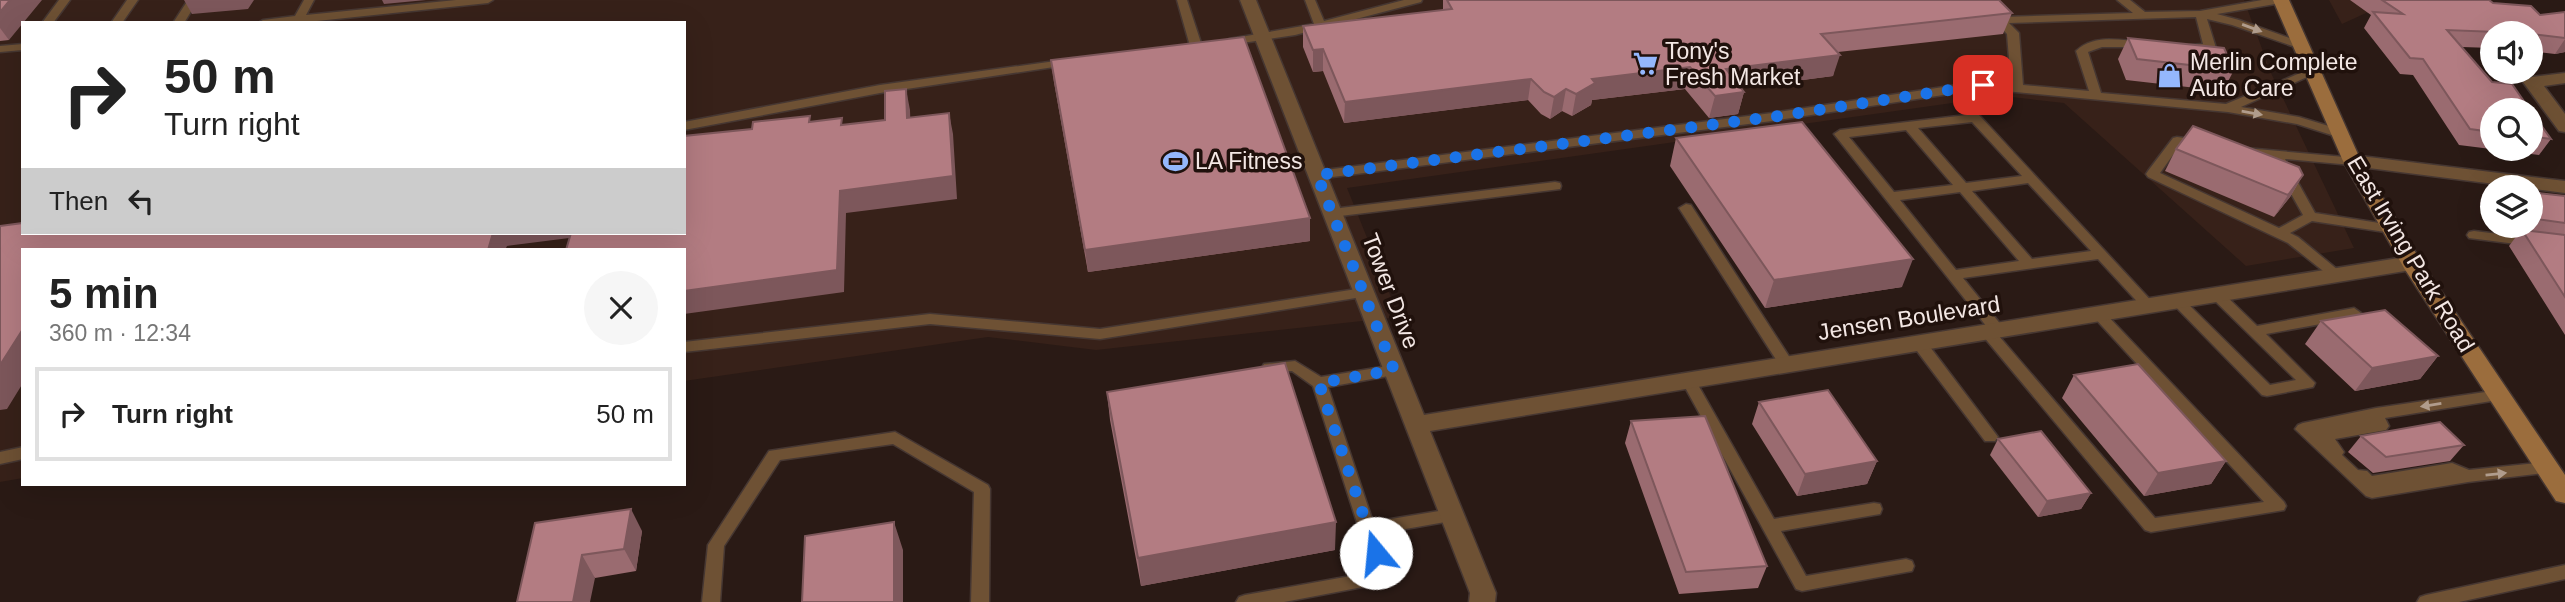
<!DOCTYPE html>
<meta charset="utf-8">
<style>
body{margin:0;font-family:Helvetica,sans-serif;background:#f6f6f6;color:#222;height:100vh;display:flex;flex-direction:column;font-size:26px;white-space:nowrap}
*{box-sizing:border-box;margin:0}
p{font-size:23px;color:#767676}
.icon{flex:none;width:38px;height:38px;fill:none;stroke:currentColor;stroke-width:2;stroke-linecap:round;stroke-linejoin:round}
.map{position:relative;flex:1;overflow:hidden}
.sheet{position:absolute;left:21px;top:248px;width:665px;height:238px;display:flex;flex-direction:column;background:#fff;border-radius:0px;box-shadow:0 7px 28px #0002}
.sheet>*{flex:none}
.banner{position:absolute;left:21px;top:21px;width:665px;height:214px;border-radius:0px;box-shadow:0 7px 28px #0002;background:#fff;color:#222;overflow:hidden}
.controls{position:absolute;left:2480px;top:21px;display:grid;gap:14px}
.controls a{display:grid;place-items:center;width:63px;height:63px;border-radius:50%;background:#fff;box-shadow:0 7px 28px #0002;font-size:35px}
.pin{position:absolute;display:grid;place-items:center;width:60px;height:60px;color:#fff;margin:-30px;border-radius:14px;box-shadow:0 4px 10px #0006}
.me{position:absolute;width:77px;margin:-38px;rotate:343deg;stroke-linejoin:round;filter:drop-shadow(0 0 5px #0008)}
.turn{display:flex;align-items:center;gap:24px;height:147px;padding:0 28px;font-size:32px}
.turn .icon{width:91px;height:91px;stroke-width:2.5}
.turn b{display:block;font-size:49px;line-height:60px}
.then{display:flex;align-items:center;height:66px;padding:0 28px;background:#0003;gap:14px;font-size:26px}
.round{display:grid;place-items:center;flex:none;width:74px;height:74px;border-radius:37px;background:#f6f6f6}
.head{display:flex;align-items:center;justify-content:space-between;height:119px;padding:0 28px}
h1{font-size:42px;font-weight:600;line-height:52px}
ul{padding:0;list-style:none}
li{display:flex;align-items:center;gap:21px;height:94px;margin:0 14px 10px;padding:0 14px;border:4px solid #e0e0e0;border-radius:0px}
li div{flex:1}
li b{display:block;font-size:26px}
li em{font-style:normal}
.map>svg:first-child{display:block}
.built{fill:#372119;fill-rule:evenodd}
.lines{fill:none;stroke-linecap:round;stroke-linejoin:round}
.lane-casing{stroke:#463732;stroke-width:3}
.street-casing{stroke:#463732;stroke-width:3}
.secondary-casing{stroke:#463732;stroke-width:3}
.lane{fill:#6e5134;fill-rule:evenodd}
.street{fill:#6e5134;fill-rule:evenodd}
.secondary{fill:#9b6d3d;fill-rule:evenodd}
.wall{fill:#9a6b70}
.shaded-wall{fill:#7d575b}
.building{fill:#b37c82;stroke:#7d575b;stroke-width:2}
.oneway{fill:#b09c8c}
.route{stroke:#1a73e8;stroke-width:12;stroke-dasharray:0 21.6}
.labels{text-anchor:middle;stroke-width:7;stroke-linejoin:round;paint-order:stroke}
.poi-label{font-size:23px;fill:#f3e7e4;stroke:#20110c;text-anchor:start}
.street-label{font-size:23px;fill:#f3e7e4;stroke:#20110c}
</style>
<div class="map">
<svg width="2565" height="602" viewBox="0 0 2565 602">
<rect width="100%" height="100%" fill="#2a1a15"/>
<path class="built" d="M0,0H2244L2271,73L2354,248L2246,266L2064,103L2002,96L1347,188L1399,317L1096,350L988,337L684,381V250H23V478L0,482ZM23,23H684V233H23Z
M2329,0H2470L2366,13L2342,24Z"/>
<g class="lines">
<defs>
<path id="lane" d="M59,0H70L53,23H42Z
M127,0H138L122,23H111Z
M188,0H198L184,23H173Z
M304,0H314L306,15L456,0H493L488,3L298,23H258L263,20L295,16Z
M1177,0H1187L1202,46L1200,48L1196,49L1190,46Z
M1305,0H1315L1324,21L1404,0H1422L1421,2L1295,35L1229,45L1223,42L1229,39L1314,24Z
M1975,0H1986L2003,17L2133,13L2117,0H2130L2145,12L2200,11L2262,0H2286L2281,3L2217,14L2239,20L2306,44V48H2298L2232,25L2207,19L2216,48L2210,51L2190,49V45L2203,44L2196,17L2009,23L2019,33L2023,85L2089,91L2076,51C2093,34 2121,40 2142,42L2148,45L2146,47H2102L2088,52L2101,93L2226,104L2312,68L2316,69V73L2241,107L2299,117L2345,131L2347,134L2341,138L2297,124L2228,112L1983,89L1772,121L1317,179L1311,175L1317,171L1772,113L1983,81L2011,84L2007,34Z
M23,44V50L0,52V46Z
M1070,59L1074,60V64L880,93L684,130V122L880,85Z
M1975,114L1979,115L2156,306L2149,311L2144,309L2098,259L1963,278L2002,326L2004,330L1998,335L2155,518L2264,502L2091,314L2093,311H2103L2284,502L2286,506L2284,510L2151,532L2145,530L1983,336L1981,332L1987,327L1834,134L1840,130ZM1972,122L2022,176L1966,183L1918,128ZM1906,130L1953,185L1894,192L1849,137ZM2028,183L2091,251L2032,259L1972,191ZM1960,192L2019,261L1956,270L1900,200Z
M2177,137L2201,140L2207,144L2201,148L2180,145L2160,173L2279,228L2303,215L2271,158L2245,154L2243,151L2245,148L2356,158L2358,161L2352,165L2285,159L2315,213L2392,225L2399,229L2392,233L2312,221L2290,233L2298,237L2344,275L2342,278H2332L2288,243L2148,177L2146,174L2148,171L2173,138Z
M1555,182L1560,183L1561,186L1560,189L1332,217L1325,213L1332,209Z
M1686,204L1691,205L1792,361L1794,365L1792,369H1782L1679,208Z
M2474,231L2565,242V250L2469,238L2467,235L2469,232Z
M1363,288L1370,293L1368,296L1100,339L930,324L684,352V342L930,314L1100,329Z
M2217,290L2222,292L2257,326L2354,308L2361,313L2354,318L2266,334L2315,383L2313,387L2308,388L2267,396L2262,395L2170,301L2177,296L2182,298L2270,385L2296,380L2212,298L2210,295L2212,292Z
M1919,338L1924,339L1995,433L1998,437L1995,441H1985L1914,347L1912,343L1914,339Z
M1295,361L1321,377L1394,365L1399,366L1401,370L1399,374L1394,375L1328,387L1373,522L1451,509L1457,510L1459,515L1457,520L1451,521L1377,534L1391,577L1389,582L1284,602H1236L1239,597L1245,595L1373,572L1313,386L1292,371L1264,372L1262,368L1264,364Z
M1688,375L1693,376L1774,519L1874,503L1880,504L1882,509L1880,514L1874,515L1781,531L1806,576L1906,559L1912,561L1914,566L1912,571L1802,591L1796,589L1681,380L1683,376Z
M2499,390L2504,391L2506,395L2504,399L2385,418L2389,426L2386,430L2335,439L2344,452L2342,455L2358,470L2367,471L2372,476L2452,463L2469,470L2547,462L2553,464L2555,468L2553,472L2468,482L2372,498L2366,496L2295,429L2298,425L2303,423L2376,408Z
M895,432L988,485L990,489L989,602H971L974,492L893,444L780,460L724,546L720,602H702L708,545L769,451Z
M23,447V459L0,464V452Z
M2565,565V579L2459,602H2417L2420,597L2426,595Z"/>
<path id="street" d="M1240,0H1256L1424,415L2411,256L2418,258L2421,263L2418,268L2411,270L1430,431L1496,593L1495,602H1469L1470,593Z
M2565,73V83L2544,86L2565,114V132L2559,131L2523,82L2532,77Z
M2352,155L2565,181V193L2345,165L2343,161L2345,157Z"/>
<path id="secondary" d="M2273,0H2289L2361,161L2420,260L2565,475V503L2556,501L2404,268L2343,161Z"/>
</defs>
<use href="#lane" class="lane-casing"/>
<use href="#street" class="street-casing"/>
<use href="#secondary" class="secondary-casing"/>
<use href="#lane" class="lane"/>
<use href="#street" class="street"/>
<use href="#secondary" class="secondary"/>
</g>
<path class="wall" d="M0,0L9,40L0,41Z
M1443,0H1999L2012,13L2003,34L1838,52L1833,76L1741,88L1744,92L1738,114L1709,118L1685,89L1592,100L1591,105L1572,116L1562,111L1550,119L1541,114L1528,100L1344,123L1323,71L1313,72L1303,47V26L1443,10Z
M2350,0H2489L2493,3L2540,15L2565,12V52L2555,54L2530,51V33H2492V48L2462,47L2492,110V149H2530V110L2551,139L2539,155L2459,145L2413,75L2400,74L2364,28L2371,15Z
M2128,38L2234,70L2223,91L2126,80L2118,59Z
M1051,60L1310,241L1088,272L1054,82Z
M1676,138L1902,287L1765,308L1670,166Z
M2176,149L2303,175L2290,197L2274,217L2165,171Z
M2492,188V220L2480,203Z
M2530,192L2565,196V335L2509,246L2518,234L2500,232L2496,226H2530Z
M2321,321L2438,356L2420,379L2355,391L2305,344Z
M2074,375L2226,461L2211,484L2144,496L2062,398Z
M1107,392L1335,550L1141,586L1110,420Z
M1759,402L1877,461L1867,484L1797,496L1752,424Z
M1631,421L1767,566L1758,588L1679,594L1625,443Z
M2361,436L2464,445L2450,461L2373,473L2348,452Z
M1998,439L2091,493L2081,509L2038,517L1990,455Z
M535,523L642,531L636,571L595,578Z"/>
<path class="shaded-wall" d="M10,0H42L9,40L0,28V12Z
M184,0H254L248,9L192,14Z
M382,0H426L384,4Z
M2565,39V52L2555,54Z
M1323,49V71L1313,72V50Z
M1840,55L1833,76L1720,91L1726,69Z
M1690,67L1685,89L1592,100L1591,105L1572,116L1576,94L1592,79Z
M1531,79L1528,100L1344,123L1345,102Z
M906,89L910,110L911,139L907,118Z
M1566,89L1562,111L1550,119L1554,97Z
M1744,92L1738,114L1709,118L1715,96Z
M949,113L953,134L957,199L846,213L844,292L684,314V291L840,191Z
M2303,175L2290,197L2274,217L2288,195Z
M1310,218V241L1088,272L1085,250Z
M493,233H584L585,236L507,246L505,250H488Z
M1913,259L1902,287L1765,308L1774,280Z
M23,329V383L7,409L0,410V365Z
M2438,356L2420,379L2355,391L2372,368Z
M1877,461L1867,484L1797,496L1805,474Z
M2226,461L2211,484L2144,496L2158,473Z
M2091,493L2081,509L2038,517L2047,501Z
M631,509L642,531L636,571L624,549Z
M894,522L903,550V602H894Z
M1336,522L1335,550L1141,586L1138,558Z
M582,555L595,578L590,602H573Z"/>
<path class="building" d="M0,0H10L0,12Z
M1447,0H1999L2012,13L1821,34L1840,55L1726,69L1744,92L1715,96L1690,67L1592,79L1595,83L1576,94L1566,89L1554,97L1544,92L1531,79L1345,102L1323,49L1313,50L1303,26L1452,9Z
M2382,0H2489L2493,3L2531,6L2540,15L2565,12V38L2523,33L2447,30L2492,82L2512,84L2530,110H2492V132L2470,129L2423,59L2410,58L2373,12L2403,14Z
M1244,37L1310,218L1085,250L1051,60Z
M2128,38L2224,48L2234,70L2137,59Z
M906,89L907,118L949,113L953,176L840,191L837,270L684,291V250H566L571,233H684V136L752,129L753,122L810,116L809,122L842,118L841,125L885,120V91Z
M2530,110L2551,139L2530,136Z
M1802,122L1913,259L1774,280L1676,138Z
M2193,126L2299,167L2303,175L2288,195L2176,149Z
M2530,192L2565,196V223L2530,218Z
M23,223V233H493L488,250H23V329L0,365V226Z
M2522,230L2565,235V297Z
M2385,310L2438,356L2372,368L2321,321Z
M1285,363L1336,522L1138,558L1107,392Z
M2138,364L2226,461L2158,473L2074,375Z
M1828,390L1877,461L1805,474L1759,402Z
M1705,416L1767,566L1686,572L1631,421Z
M2440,422L2464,445L2386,457L2361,436Z
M2041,431L2091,493L2047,501L1998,439Z
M631,509L624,549L582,555L573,602H517L535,523Z
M894,522V602H802L805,536Z"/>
<defs><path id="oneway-solid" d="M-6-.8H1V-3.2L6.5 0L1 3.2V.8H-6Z" transform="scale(1.75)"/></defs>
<g class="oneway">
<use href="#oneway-solid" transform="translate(2252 28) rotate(20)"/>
<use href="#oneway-solid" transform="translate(2252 113) rotate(10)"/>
<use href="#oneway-solid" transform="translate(2431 405) rotate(171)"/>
<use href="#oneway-solid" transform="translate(2496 474) rotate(-6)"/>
</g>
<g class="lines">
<path class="route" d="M1376,553L1319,383L1394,370L1317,175L1772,117L1983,85"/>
</g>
<defs>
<symbol id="supermarket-bare" viewBox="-9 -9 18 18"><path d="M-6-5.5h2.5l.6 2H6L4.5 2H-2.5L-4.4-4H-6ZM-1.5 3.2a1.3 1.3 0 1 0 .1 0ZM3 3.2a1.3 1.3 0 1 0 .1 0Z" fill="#94b7fd" stroke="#20110c" stroke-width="2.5" paint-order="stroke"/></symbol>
<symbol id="shop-bare" viewBox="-9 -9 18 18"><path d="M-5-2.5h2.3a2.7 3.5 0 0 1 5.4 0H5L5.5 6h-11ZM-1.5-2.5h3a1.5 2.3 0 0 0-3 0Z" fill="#94b7fd" stroke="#20110c" stroke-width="2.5" paint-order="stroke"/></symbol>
<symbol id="stadium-bare" viewBox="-9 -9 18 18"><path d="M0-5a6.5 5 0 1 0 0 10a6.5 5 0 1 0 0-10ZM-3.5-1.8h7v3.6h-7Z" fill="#94b7fd" stroke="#20110c" stroke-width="2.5" paint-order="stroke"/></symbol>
</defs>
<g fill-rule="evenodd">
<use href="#supermarket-bare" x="1628" y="46" width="35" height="35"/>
<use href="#shop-bare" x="2152" y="58" width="35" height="35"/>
<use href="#stadium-bare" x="1158" y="144" width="35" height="35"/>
</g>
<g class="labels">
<g class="poi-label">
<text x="1665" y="59">Tony's<tspan x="1665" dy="26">Fresh Market</tspan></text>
<text x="2190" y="70">Merlin Complete<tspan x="2190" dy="26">Auto Care</tspan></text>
<text x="1195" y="169">LA Fitness</text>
</g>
<g class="street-label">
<text transform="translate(2411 254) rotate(59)" y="8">East Irving Park Road</text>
<text transform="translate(1391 291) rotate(69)" y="8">Tower Drive</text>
<text transform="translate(1909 318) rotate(-9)" y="8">Jensen Boulevard</text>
</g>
</g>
</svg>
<div class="controls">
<a><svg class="icon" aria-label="sound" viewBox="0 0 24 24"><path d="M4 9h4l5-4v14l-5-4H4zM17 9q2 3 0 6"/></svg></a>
<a><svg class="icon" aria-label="search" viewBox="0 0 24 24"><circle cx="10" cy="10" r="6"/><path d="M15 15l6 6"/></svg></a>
<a><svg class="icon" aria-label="layers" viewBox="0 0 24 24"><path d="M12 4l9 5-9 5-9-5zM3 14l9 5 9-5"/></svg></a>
</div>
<div class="pin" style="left:1983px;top:85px;background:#d93025"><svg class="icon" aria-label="arrive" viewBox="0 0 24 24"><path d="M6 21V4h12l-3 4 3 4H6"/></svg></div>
<svg class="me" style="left:1376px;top:553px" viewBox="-20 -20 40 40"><circle r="19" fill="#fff"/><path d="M0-13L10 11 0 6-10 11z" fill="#1a73e8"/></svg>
<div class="banner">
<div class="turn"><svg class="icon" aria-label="right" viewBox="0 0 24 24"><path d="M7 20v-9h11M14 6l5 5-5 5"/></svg><div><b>50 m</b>Turn right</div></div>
<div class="then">Then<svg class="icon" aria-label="left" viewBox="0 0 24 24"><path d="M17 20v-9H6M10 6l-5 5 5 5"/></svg></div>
</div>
<section class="sheet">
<div class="head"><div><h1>5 min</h1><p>360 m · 12:34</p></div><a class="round"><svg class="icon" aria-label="close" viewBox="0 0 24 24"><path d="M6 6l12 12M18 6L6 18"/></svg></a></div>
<ul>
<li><svg class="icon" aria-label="right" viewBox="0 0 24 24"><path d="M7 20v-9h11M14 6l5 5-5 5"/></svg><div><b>Turn right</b></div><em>50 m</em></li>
</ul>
</section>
</div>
